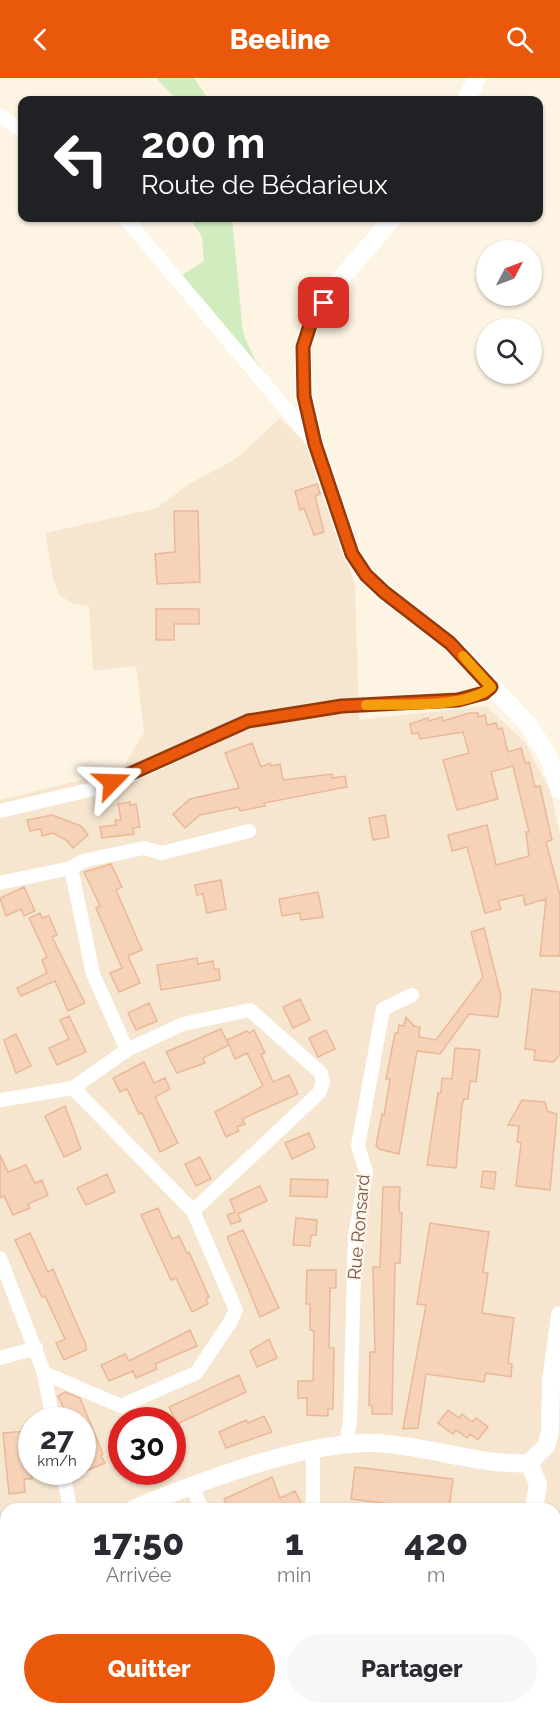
<!DOCTYPE html>
<html lang="fr">
<meta charset="utf-8">
<style>
body{margin:0;font-family:Raleway,sans-serif;background:#f7f7f7;color:#2b2b33;height:100vh;display:flex;flex-direction:column;font-size:22px;white-space:nowrap}
*{box-sizing:border-box;margin:0}
p{font-size:20px;color:#7c7c81}
.icon{flex:none;width:33px;height:33px;fill:none;stroke:currentColor;stroke-width:2;stroke-linecap:round;stroke-linejoin:round}
.map{position:relative;flex:1;overflow:hidden}
.side{position:absolute;left:0px;top:1425px;width:561px;height:212px;display:flex;flex-direction:column;background:#fff;border-radius:18px 18px 0 0;box-shadow:0 2px 4px #0004}
.side>*{flex:none}
.banner{position:absolute;left:18px;top:18px;width:525px;height:126px;border-radius:12px;box-shadow:0 2px 4px #0004;background:#202124;color:#fff;overflow:hidden}
.needle{width:39px;rotate:49deg}
.tools{position:absolute;left:476px;top:162px;display:grid;gap:12px}
.tools a{display:grid;place-items:center;width:66px;height:66px;border-radius:50%;background:#fff;box-shadow:0 2px 4px #0004;font-size:30px}
.speed{position:absolute;left:18px;top:1329px;display:flex;gap:12px;font-size:30px;font-weight:700;text-align:center}
.speed>*{display:grid;place-content:center;width:78px;height:78px;border-radius:50%;background:#fff;box-shadow:0 2px 4px #0004;line-height:1}
.speed small{font-size:15px;font-weight:400}
.speed .limit{border:9px solid #d22;background:#fff;color:#111}
.pin{position:absolute;display:grid;place-items:center;width:51px;height:51px;color:#fff;margin:-26px;border-radius:12px;box-shadow:0 3px 9px #0006}
.me{position:absolute;width:66px;margin:-33px;rotate:68deg;stroke-linejoin:round;filter:drop-shadow(0 0 4px #0008)}
.turn{display:flex;align-items:center;gap:21px;height:126px;padding:0 24px;font-size:27px}
.turn .icon{width:78px;height:78px;stroke-width:2.5}
.turn b{display:block;font-size:42px;line-height:51px}
.eta{display:flex;justify-content:space-evenly;align-items:center;height:102px;text-align:center}
.eta b{font-size:36px;font-weight:800;line-height:42px}
.primary-button{display:flex;gap:12px;margin-top:auto;padding:12px 24px}
.primary-button a{flex:1;height:69px;border-radius:36px;background:#ea580c;color:#fff;font-size:24px;font-weight:800;line-height:69px;text-align:center}
.primary-button a+a{background:#f7f7f7;color:#2b2b33}
header{display:flex;justify-content:space-between;align-items:center;height:78px;padding:0 24px;background:#ea580c;color:#fff;font-size:27px;font-weight:800}
.map>svg:first-child{display:block}
.residential{fill:#f6e6d0;fill-rule:evenodd}
.green{fill:#d1edc0}
.building{fill:#f6d2b8;stroke:#eab897;stroke-width:1.5}
.lines{fill:none;stroke-linecap:round;stroke-linejoin:round}
.street{stroke:#fff;stroke-width:14}
.secondary{stroke:#fff;stroke-width:18}
.route-casing{stroke:#983908;stroke-width:15}
.route{stroke:#ea580c;stroke-width:10}
.slow{stroke:#f59e0b;stroke-width:10}
.labels{text-anchor:middle;stroke-width:4.5;stroke-linejoin:round;paint-order:stroke}
.street-label{font-size:18px;fill:#785946;stroke:#fff7eb}
</style>
<header><svg class="icon" aria-label="back" viewBox="0 0 24 24"><path d="M15 5l-7 7 7 7"/></svg>Beeline<svg class="icon" aria-label="search" viewBox="0 0 24 24"><circle cx="10" cy="10" r="6"/><path d="M15 15l6 6"/></svg></header>
<div class="map">
<svg width="560" height="1636" viewBox="0 0 560 1636">
<rect width="100%" height="100%" fill="#fef4e3"/>
<path class="residential" d="M280,340L313,373L317,396L355,507L359,642L486,628L525,664L551,715L560,756V1636H0V722L122,692L144,654L136,588L93,593L89,528L72,525L59,517L53,500L45,455L157,430L189,406L237,380ZM32,1342H82V1394H32ZM122,1342H172V1394H122ZM6,1431H555V1630H6Z"/>
<path class="green" d="M156,0H194L209,22H177Z
M190,140H232L243,255L255,282L265,295L266,301L182,197L204,183L202,159Z"/>
<path class="building" d="M317,406L320,416L315,418L324,454L314,457L304,430L300,432L295,413Z
M174,433H198L200,504L157,506L155,476L175,474Z
M156,531H199V546H174V562H156Z
M469,635H478V639L485,637L487,647L496,645L498,651L502,650L508,674L521,670L525,685L529,684L535,709L540,708L552,762L546,764L560,817V878H540L546,821L525,827L523,817L498,823L501,831L485,835L467,769L452,773L448,757L487,747L496,787L529,778L526,754H529L513,688L491,694L498,721L457,732L443,682L469,675L463,654L420,661L418,655L412,656L410,646L428,640L429,643L442,639L443,643Z
M252,665L261,689L270,685L271,688L280,686L283,702L332,696V700L345,698L347,709L264,725L265,728L240,733L238,729L200,737L185,750L173,736L190,721L239,710L225,675Z
M130,724V727L136,726L140,749L133,750L134,756L102,760L100,749L116,747L115,742H121L118,726Z
M52,737L81,748L88,757L73,770L66,762L53,755L42,758L41,751L30,753L27,742Z
M385,737L389,759L373,762L369,740Z
M111,786L122,809L116,812L142,872L128,878L140,905L119,914L110,895L122,890L96,830L100,828L84,794Z
M221,802L226,831L207,835L203,816L197,817L195,807Z
M24,809L35,833L24,838L21,831L6,838L0,820Z
M318,814L323,839L301,842L300,835L282,838L279,821Z
M40,835L42,840L49,838L57,857L52,859L85,925L68,933L55,903L21,918L17,910L47,895L42,882L47,879L29,840Z
M484,850L501,918L498,939L469,936L440,976L417,973L399,1076L379,1071L376,1067L382,1036L384,1037L390,1001H386L395,955H398L399,947L404,948L406,939L414,948L420,949L419,959L436,962L483,899L471,854Z
M197,880L198,886L213,883L214,891H219L220,902L161,912L157,887Z
M532,911L560,914V977L553,984L534,982L535,972L525,971Z
M300,921L310,942L293,950L283,929Z
M149,925L157,943L136,952L128,935Z
M69,938L86,974L57,987L49,970L69,961L60,942Z
M221,951L229,967L203,980L205,985L177,995L166,974Z
M254,952L265,975L261,976L273,1004L289,997L298,1016L242,1041L245,1046L237,1049L239,1053L226,1059L215,1034L263,1008L247,975L235,981L227,962L247,953L249,955Z
M326,952L335,971L318,979L309,960Z
M16,956L31,988L16,995L4,962Z
M455,970L480,972L476,1004L470,1003L468,1021H464L462,1027L456,1090L427,1087L438,1015H441L442,1000L452,1001Z
M144,984L154,1005L165,1000L170,1011L155,1019L178,1065L160,1074L142,1035L139,1036L127,1011L120,1014L113,1000Z
M522,1022L545,1024L547,1033L557,1036L550,1112L516,1108L521,1065L517,1064L519,1048L508,1047Z
M65,1028L81,1071L64,1079L45,1038Z
M309,1055L315,1070L292,1081L285,1065Z
M0,1077L8,1094L26,1087L35,1105L42,1102L48,1117L28,1126L30,1130L13,1137L4,1118L0,1120Z
M200,1079L211,1101L196,1108L185,1086Z
M483,1093L496,1094L494,1111L481,1109Z
M107,1096L115,1114L86,1127L77,1110Z
M291,1101L328,1102L327,1119L290,1118Z
M260,1108L267,1123L238,1136L241,1143L231,1146L227,1137L235,1134L230,1122Z
M383,1109H400L399,1134L402,1135L400,1185H395L392,1336H372V1328L369,1327L370,1274H375L373,1189H380Z
M158,1130L172,1161L179,1158L187,1175L189,1174L209,1219L206,1221L208,1226L192,1234L176,1200L171,1202L141,1137Z
M296,1140L317,1142L316,1157H311L310,1168L293,1167Z
M430,1145L489,1154L483,1194L488,1195L482,1235L514,1240L508,1285L512,1286L511,1299L486,1295L484,1304L426,1296L418,1350L403,1351L426,1227L417,1226Z
M243,1152L279,1230L260,1239L227,1159Z
M30,1155L48,1194L53,1191L86,1267V1272L64,1282L56,1265L65,1261L45,1218L42,1219L15,1162Z
M307,1192H336V1210H330L329,1270H334L333,1331H328V1338L307,1337V1320H298V1303H313L314,1253L310,1252V1226H306Z
M190,1252L197,1268L155,1286L157,1291L136,1300L133,1293L109,1303L101,1287L125,1276L129,1283Z
M269,1261L277,1280L257,1289L250,1273Z
M239,1297L246,1314L177,1346L169,1329Z
M65,1314L80,1320L103,1376L101,1378L105,1385L86,1393L82,1385V1342H69L58,1318Z
M448,1332L459,1340L462,1336L472,1344L476,1340L488,1349L478,1362L470,1356L467,1360L456,1352L453,1356L438,1345Z
M264,1338L272,1354L226,1370L219,1354L246,1342L248,1345Z
M29,1353L32,1401H24L25,1414L9,1416L3,1355Z
M355,1389L453,1401L449,1431H428L351,1421Z
M132,1394H166L137,1406Z
M272,1399L280,1420L295,1413L304,1431H228L224,1421Z"/>
<g class="lines">
<path class="street" d="M0,37L22,53
M125,140L313,363
M0,733L94,711L130,698L248,643L342,628L458,622L484,615L491,609
M71,790L83,783L144,770L162,775L249,753
M0,805L71,790L93,896L127,972
M0,1022L73,1010L127,972L183,946L250,932L321,995L323,1004L319,1015L193,1133
M0,1180L44,1295L53,1342
M0,1280L36,1270
M44,1295L121,1328L196,1295L229,1246L236,1232L193,1133L73,1010
M346,1366L350,1343L355,1158L366,1094L358,1068L383,931L412,917
M63,1394L70,1431
M191,1407L202,1431
M313,1431V1372
M0,1613H6
M282,1630V1636"/>
<path class="secondary" d="M466,22L477,0
M393,140L337,205L311,244L303,269L304,318L315,366L352,476L366,497L384,514L450,565L528,646L548,678L560,712
M529,1385L546,1368L550,1355L551,1303L560,1237
M529,1385L538,1406L534,1431
M133,1431C199,1404 304,1363 375,1365C427,1367 478,1388 529,1385
M0,1521L6,1515
M477,1636L478,1630"/>
</g>
<g class="lines">
<defs>
<path id="route" d="M112,704L248,643L342,628L458,622L484,615L491,609L450,565L384,514L366,497L352,476L315,366L304,318L303,269L311,244L324,225"/>
</defs>
<use href="#route" class="route-casing"/>
<use href="#route" class="route"/>
<path class="slow" d="M366,627C398,626 467,631 491,609L463,578"/>
</g>
<g class="labels">
<g class="street-label">
<text transform="translate(359 1149) rotate(-85)" y="6">Rue Ronsard</text>
</g>
</g>
</svg>
<div class="tools">
<a><svg class="needle" viewBox="-14 -14 28 28"><path d="M0-13l5 13h-10z" fill="#e53935"/><path d="M0 13l5-13h-10z" fill="#7c7c81"/></svg></a>
<a><svg class="icon" aria-label="search" viewBox="0 0 24 24"><circle cx="10" cy="10" r="6"/><path d="M15 15l6 6"/></svg></a>
</div>
<div class="speed"><div>27<small>km/h</small></div><div class="limit">30</div></div>
<div class="pin" style="left:324px;top:225px;background:#d93025"><svg class="icon" aria-label="arrive" viewBox="0 0 24 24"><path d="M6 21V4h12l-3 4 3 4H6"/></svg></div>
<svg class="me" style="left:112px;top:704px" viewBox="-20 -20 40 40"><path d="M0-17L14 15 0 8-14 15z" fill="#ea580c" stroke="#fff" stroke-width="4"/></svg>
<div class="banner">
<div class="turn"><svg class="icon" aria-label="left" viewBox="0 0 24 24"><path d="M17 20v-9H6M10 6l-5 5 5 5"/></svg><div><b>200 m</b>Route de Bédarieux</div></div>
</div>
<section class="side">
<div class="eta">
<div><b>17:50</b><p>Arrivée</p></div>
<div><b>1</b><p>min</p></div>
<div><b>420</b><p>m</p></div>
</div>
<div class="primary-button"><a>Quitter</a><a>Partager</a></div>
</section>
</div>
